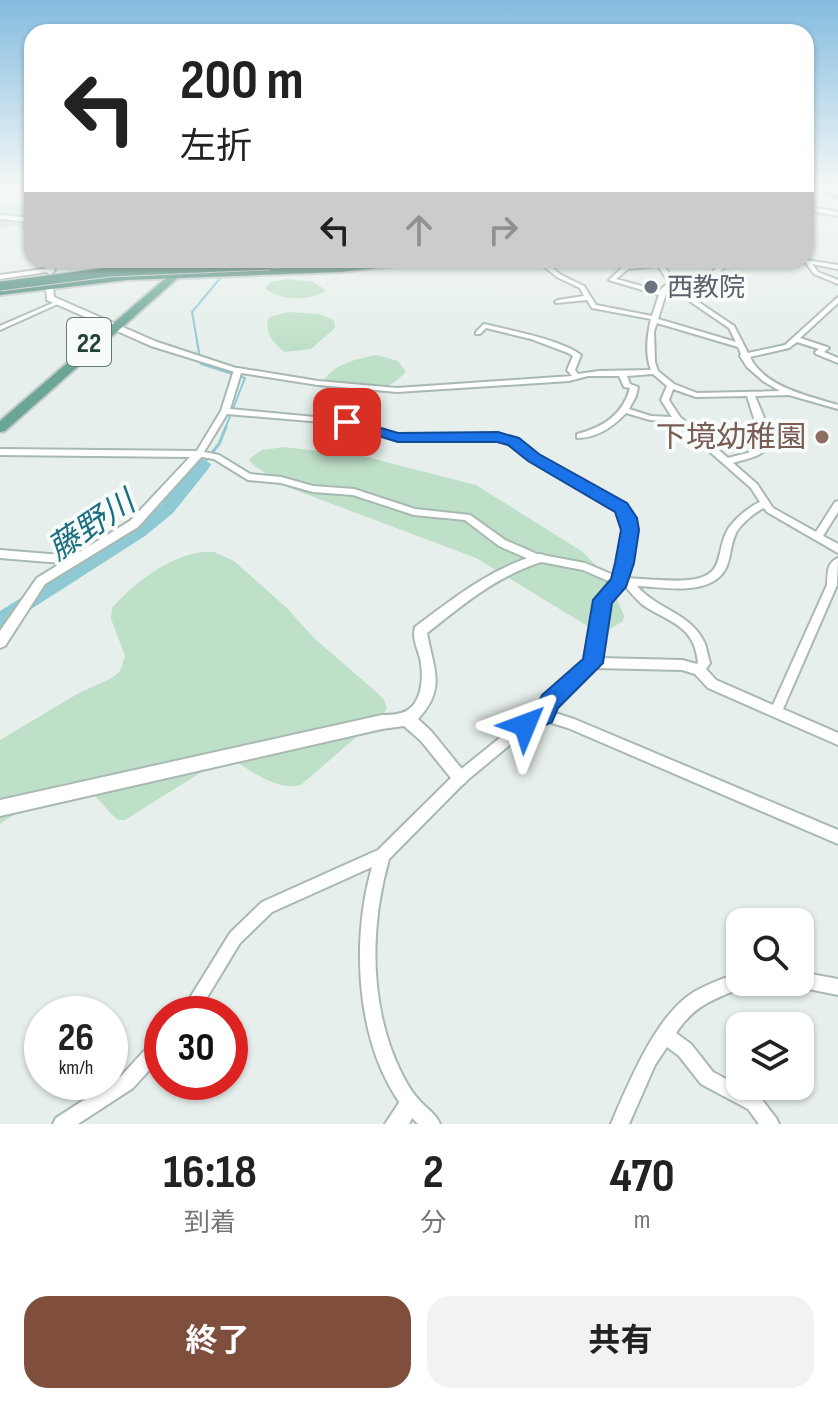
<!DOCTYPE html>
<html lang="ja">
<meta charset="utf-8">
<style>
body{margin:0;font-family:"Sofia Sans Condensed","Noto Sans JP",sans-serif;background:#f2f2f2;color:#222;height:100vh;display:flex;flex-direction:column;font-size:30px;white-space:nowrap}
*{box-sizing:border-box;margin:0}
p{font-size:26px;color:#767676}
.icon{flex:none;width:44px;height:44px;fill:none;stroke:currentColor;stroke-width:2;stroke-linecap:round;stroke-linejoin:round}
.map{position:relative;height:1124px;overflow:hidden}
.sheet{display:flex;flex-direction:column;background:#fff;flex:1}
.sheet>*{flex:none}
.banner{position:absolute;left:24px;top:24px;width:790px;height:244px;border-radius:24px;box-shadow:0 2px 6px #0004;background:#fff;color:#222;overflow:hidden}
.controls{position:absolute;left:726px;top:908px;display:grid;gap:16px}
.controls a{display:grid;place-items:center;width:88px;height:88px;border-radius:16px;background:#fff;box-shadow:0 2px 6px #0004;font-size:40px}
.speed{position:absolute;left:24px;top:996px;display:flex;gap:16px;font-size:40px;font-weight:700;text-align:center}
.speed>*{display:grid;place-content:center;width:104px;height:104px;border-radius:50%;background:#fff;box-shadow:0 2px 6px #0004;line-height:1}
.speed small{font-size:20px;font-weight:400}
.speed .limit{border:12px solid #d22;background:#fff;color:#111}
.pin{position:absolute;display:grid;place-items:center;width:68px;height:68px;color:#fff;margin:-34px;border-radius:16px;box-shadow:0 4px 12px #0006}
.me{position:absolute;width:88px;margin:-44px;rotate:46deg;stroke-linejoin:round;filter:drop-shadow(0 0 6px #0008)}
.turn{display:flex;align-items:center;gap:28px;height:168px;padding:0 24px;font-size:36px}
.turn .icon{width:104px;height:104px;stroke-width:2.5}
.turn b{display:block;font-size:56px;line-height:68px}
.lanes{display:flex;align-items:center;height:76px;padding:0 24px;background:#0003;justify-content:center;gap:40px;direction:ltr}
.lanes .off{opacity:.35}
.eta{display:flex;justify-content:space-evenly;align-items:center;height:136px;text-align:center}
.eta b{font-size:48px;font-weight:700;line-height:56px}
.cta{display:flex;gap:16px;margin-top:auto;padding:16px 24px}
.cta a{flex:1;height:92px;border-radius:24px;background:#804e3d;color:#fff;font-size:32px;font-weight:700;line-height:92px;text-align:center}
.cta a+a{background:#f2f2f2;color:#222}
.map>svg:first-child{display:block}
.green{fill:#bfe0c8}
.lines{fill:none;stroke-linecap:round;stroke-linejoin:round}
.stream-far1{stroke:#8ec9d4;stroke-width:2}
.stream{stroke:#8ec9d4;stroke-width:3}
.river{fill:#8ec9d4;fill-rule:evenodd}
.minor-casing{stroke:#a8b8b2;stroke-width:4}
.tertiary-casing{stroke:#a8b8b2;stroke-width:4}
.primary-casing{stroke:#c2cac8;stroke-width:4}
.trunk-casing{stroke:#c2cac8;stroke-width:4}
.minor{fill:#fff;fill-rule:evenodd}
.tertiary{fill:#fff;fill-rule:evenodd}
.primary{fill:#6aa596;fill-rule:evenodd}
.trunk{fill:#4c8a7c;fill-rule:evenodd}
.trunk-bridge-casing{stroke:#c2cac8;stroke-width:11;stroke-linecap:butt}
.trunk-bridge{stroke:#4c8a7c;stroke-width:9}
.route{fill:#1a73e8;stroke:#114b97;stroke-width:2}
.worship-dot{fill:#6b7280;stroke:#f7fbf9;stroke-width:3}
.education-dot{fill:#8d6e63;stroke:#f7fbf9;stroke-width:3}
.labels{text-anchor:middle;stroke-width:8;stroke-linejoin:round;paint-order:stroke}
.far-worship-label{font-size:26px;fill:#5b616d;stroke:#f7fbf9;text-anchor:start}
.shield{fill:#f7fbf9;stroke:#637a73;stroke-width:2}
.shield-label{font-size:28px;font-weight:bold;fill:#24423a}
.education-label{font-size:30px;fill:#785e54;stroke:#f7fbf9;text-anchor:end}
.water-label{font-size:32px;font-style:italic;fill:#1c6f80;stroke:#f7fbf9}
</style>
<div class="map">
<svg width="838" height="1124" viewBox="0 0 838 1124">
<rect width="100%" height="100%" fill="#e6efeb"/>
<path class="green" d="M19,206L32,208V240L17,225L0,228V207Z
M288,279L313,282L326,290C310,302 280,301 265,288L270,282Z
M288,312L319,314L334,320L335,328L311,349L285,352C274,344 263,332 269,317Z
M376,355L398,361L406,372C393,386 365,399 346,395C338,394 329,387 322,383C333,364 356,359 376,355Z
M284,447L363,456L476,485L583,552L609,579L624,616L623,621L608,630L589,627L476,558L287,487L253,465L249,459L262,450Z
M202,552H214L234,561L287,608L314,638L383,698L387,708L384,713L301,785C277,792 250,770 230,758L216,763L125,820H118C102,807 87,779 64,783L0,824V740L79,693L112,678L120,671L125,656L111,619L112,608C135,582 168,557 202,552Z"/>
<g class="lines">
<path class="stream-far1" d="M806,205L838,211
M222,276L192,312L201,364L245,378L225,429"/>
<path class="stream" d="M203,464L219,444L226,427"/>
<path class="river" d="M808,188H820L838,194V200Z
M203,459L211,464L209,468L173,513L145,536L0,629V611L133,528L161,505L197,460Z"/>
<defs>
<path id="minor" d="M806,206L838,212V216L806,210Z
M536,260H543L561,275L584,286L596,305L652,316L659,295L609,280L624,266L656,263L654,260H660L675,282L705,278L726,260H733L709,281L677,285L679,289L734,326L748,353L785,345L838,297V303L800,338L827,347L829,348L824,352L838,358V363L816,354L815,352L819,349L797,342L789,348L750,357C764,387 809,396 838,405V409L789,395L755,396C761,412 780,445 758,455C750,459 741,460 733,463L757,484L773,508L816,532L835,502L838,501V512L823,536L838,544V553L767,512L764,508C756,511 740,525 736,533C727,551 734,570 712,582C691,593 660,587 637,586C657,610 692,613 705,644C707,650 708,657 710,663L706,669L716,680L773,705L827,585C828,574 826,563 838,558L837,585L783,709L838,733V745L708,688L695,674L682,670L595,668L554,706L552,712L574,719L838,830V844L568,728L545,721L529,729L465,782L389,859C369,929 369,1010 403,1076C407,1084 413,1094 420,1101C427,1109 436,1114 440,1124H418C356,1064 349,946 372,867L272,912L240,943L197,1014H180L230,933L262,902L378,850L455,774L521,721L540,711L546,698L588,661L598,600L613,583L583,570L531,560L499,546L465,520L414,515L353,495L313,492L281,483L248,480L214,459L196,456L195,454L221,411L234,370L238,368L318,381L397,388L572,376L567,370L573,356L568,353L531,339L486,328L480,334H476V332L484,324C509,330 562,340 581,355L575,370L578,374L599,371L651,370C645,355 647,335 651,319L592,308L587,300L556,303L555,302L558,300L584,296L580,288L557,277ZM658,266L669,283L662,288L660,291L616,279L628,269ZM672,286L675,291L729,328L736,342L658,319L667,290ZM657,323L738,347L741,354L740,356L747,367L763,381L780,391L697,393L674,384L658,371L655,362L654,331ZM241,373L318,385L397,392L569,381L588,376H619L624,387L630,388C623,415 602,428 577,434V438C597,438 613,427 626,413L650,420L676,422L751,488L760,502C750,506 733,520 727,531C715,554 726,576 689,580C670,582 646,579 626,578L635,530L633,518L624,506L536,456L516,439L498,434L398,435L347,420L230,409ZM653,374L667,386L661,400L672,417L651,416L629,409L636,396L638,387L630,384L627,376ZM673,389L696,397L747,396L759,434L758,447L751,452L728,458L680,417L669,400ZM227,414L346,424L398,441L498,440L510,443L530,460L618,510C631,529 622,555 616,576L585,563L537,554L505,540L470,515L415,509L354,489L313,486L281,477L250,474L219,455L204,452ZM622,586H625C631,593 636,599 643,605C660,617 684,623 693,643C696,649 697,656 698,662L697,664L682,660L599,658L608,602Z
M794,260H806L838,265V269L812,264L818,272L838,280V284L814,274L806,263Z
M51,268L53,269V271L0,279V275Z
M55,302L60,303L0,330V326Z
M0,550L74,556L79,560L74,564L0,558Z
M740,972V982H747L746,986C715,999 695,1004 676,1033L691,1044L713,1072L760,1097L776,1118L779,1124H759L748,1109L701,1084L679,1056L667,1047L655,1065L629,1124H611C628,1084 654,1021 688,996C703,985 723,979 740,972Z
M800,972L838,979V995L794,986L793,982H800Z
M162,1036V1056L133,1088L78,1124H53L56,1118L121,1076L156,1038Z"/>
<path id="tertiary" d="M0,215L32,218V222L0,219Z
M49,260H57L54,272L50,274L46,272Z
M46,285L53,287L54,297L157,342L242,370L238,373L235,372L151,346L47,300Z
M0,449L199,451L204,454L138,527L45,584L5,646L0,648V631L37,578L130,521L190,457L0,455Z
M540,554L544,555L546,558L544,561C498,575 464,604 427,633C433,668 447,688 418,719L431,731L465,773L468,778L465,783L460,786L455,783L421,741L404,726L382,729L0,816V800L382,715C388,715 395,715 401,713C423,707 424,676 420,658C417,647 412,638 415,627C455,597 491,568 540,554Z
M409,1095L416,1098L419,1105L409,1124H385L402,1098Z"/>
<path id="primary" d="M187,260H198L5,431L0,432V421Z"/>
<path id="trunk" d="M397,260H428L423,263L341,272L127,280L0,295V289L127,274L341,266Z"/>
</defs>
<use href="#minor" class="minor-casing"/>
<use href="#tertiary" class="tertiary-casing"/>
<use href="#primary" class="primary-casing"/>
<use href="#trunk" class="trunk-casing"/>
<use href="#minor" class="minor"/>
<use href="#tertiary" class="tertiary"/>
<use href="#primary" class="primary"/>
<use href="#trunk" class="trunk"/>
<defs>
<path id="trunk-bridge" d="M0,286L109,272L270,265"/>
</defs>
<use href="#trunk-bridge" class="trunk-bridge-casing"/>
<use href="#trunk-bridge" class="trunk-bridge"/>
</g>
<linearGradient id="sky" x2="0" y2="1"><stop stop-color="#84bce0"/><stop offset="0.54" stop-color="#f4f8f6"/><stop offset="1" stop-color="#f4f8f6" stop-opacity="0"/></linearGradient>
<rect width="838" height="345" fill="url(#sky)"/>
<path class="route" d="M347,418L398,433L498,432L519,438L539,454L627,503L637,518L639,530L634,563L626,587L612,603L603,663L558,708L552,722L525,735L517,732L514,725L517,718L536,708L542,695L583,659L593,600L611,579L615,563L621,530L615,512L528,461L508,445L497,442H398L342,425V419Z"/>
<circle class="worship-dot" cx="651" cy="287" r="8"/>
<circle class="education-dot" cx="822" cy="437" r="8"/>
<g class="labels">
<g class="far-worship-label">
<text x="667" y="296">西教院</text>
</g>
<rect class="shield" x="67" y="318" width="44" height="48" rx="6"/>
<g class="shield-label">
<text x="89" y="352">22</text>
</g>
<g class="education-label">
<text x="806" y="447">下境幼稚園</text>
</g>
<g class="water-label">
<text transform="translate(91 525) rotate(-34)" y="11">藤野川</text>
</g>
</g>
</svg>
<div class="controls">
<a><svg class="icon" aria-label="search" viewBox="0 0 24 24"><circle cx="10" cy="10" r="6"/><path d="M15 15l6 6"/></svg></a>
<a><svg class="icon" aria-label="layers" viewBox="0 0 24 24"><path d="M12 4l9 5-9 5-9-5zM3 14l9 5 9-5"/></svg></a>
</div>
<div class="speed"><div>26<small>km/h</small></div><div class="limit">30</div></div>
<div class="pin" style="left:347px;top:422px;background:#d93025"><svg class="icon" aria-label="arrive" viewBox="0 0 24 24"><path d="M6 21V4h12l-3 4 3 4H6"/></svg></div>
<svg class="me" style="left:525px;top:725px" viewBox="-20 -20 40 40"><path d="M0-17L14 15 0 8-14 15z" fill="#1a73e8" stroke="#fff" stroke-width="4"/></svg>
<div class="banner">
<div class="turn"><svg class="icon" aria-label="left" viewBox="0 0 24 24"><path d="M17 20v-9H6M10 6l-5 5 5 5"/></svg><div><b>200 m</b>左折</div></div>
<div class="lanes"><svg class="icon" aria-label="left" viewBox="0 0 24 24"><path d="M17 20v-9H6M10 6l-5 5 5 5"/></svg><svg class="icon off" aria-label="ahead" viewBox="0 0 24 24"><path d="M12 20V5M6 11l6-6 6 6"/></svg><svg class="icon off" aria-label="right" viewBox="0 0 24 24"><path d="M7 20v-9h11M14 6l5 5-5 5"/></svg></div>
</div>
</div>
<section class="sheet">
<div class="eta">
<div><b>16:18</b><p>到着</p></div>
<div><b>2</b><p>分</p></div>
<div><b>470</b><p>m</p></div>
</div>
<div class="cta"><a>終了</a><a>共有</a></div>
</section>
